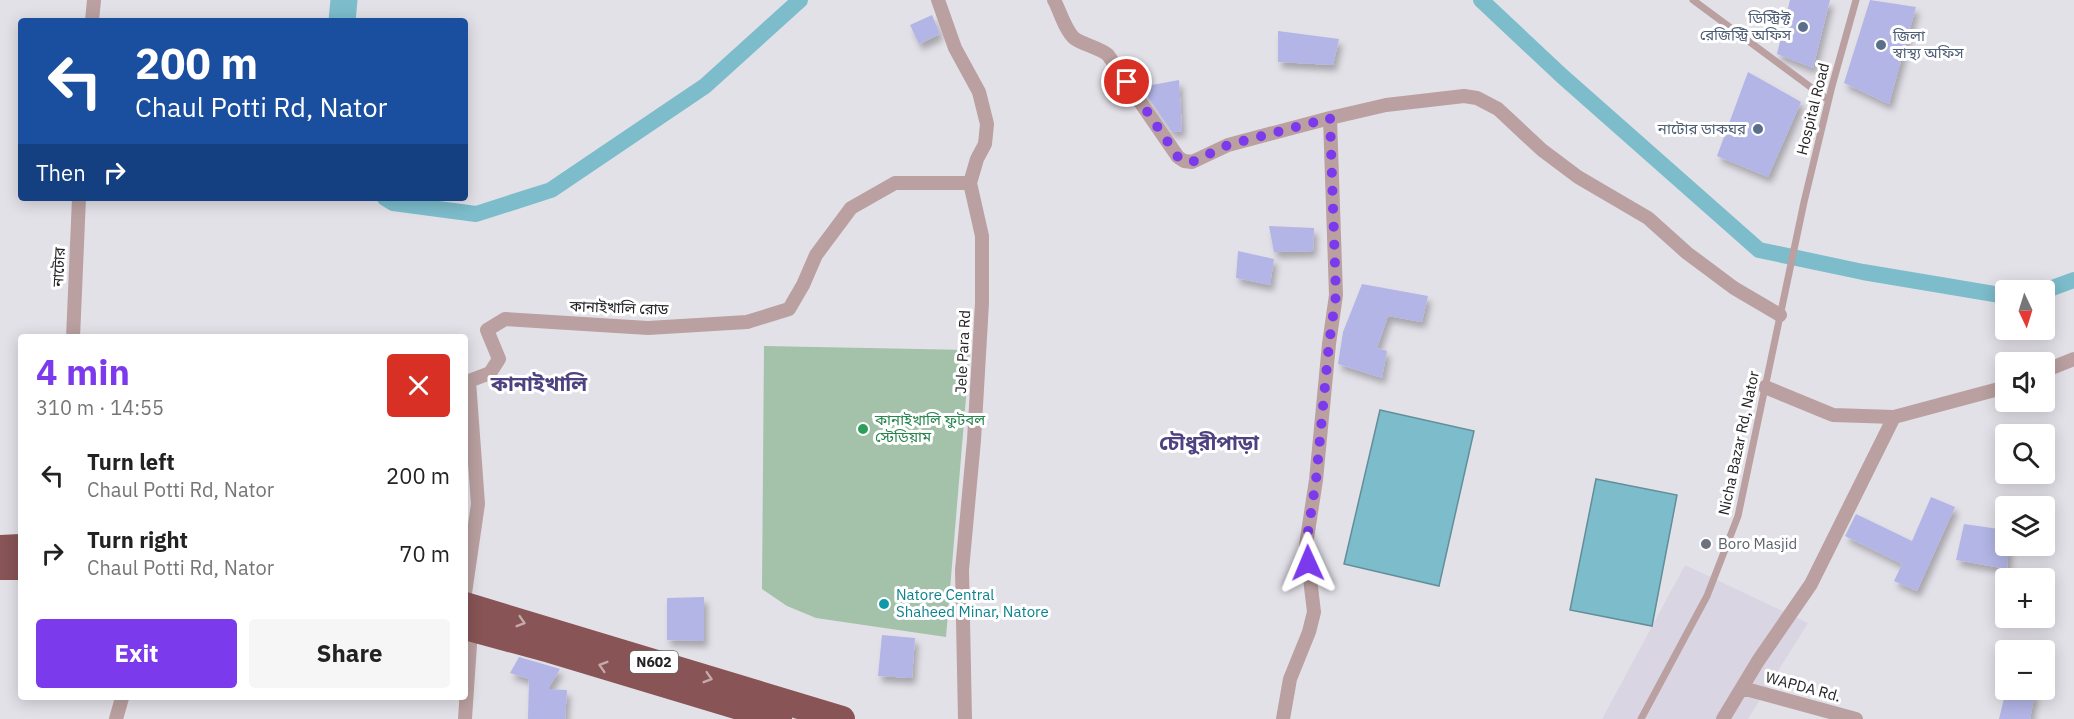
<!DOCTYPE html>
<meta charset="utf-8">
<style>
body{margin:0;font-family:"IBM Plex Sans","Noto Sans Bengali",sans-serif;background:#f6f6f6;color:#222;height:100vh;display:flex;flex-direction:column;font-size:22px;white-space:nowrap}
*{box-sizing:border-box;margin:0}
p{font-size:20px;color:#767676}
.icon{flex:none;width:33px;height:33px;fill:none;stroke:currentColor;stroke-width:2;stroke-linecap:round;stroke-linejoin:round}
.map{position:relative;flex:1;overflow:hidden}
.drawer{position:absolute;left:18px;top:334px;width:450px;height:366px;display:flex;flex-direction:column;background:#fff;border-radius:6px;box-shadow:0 3px 15px #0003}
.drawer>*{flex:none}
.hud{position:absolute;left:18px;top:18px;width:450px;height:183px;border-radius:6px;box-shadow:0 3px 15px #0003;background:#1a4fa0;color:#fff;overflow:hidden}
.needle{width:39px;rotate:176deg}
.controls{position:absolute;left:1995px;top:280px;display:grid;gap:12px}
.controls a{display:grid;place-items:center;width:60px;height:60px;border-radius:6px;background:#fff;box-shadow:0 3px 15px #0003;font-size:30px}
.pin{position:absolute;display:grid;place-items:center;width:51px;height:51px;color:#fff;margin:-26px;border:3px solid #fff;border-radius:50%;box-shadow:0 2px 6px #0007}
.me{position:absolute;width:66px;margin:-33px;rotate:359deg;stroke-linejoin:round;filter:drop-shadow(0 0 4px #0008)}
.turn{display:flex;align-items:center;gap:21px;height:126px;padding:0 18px;font-size:27px}
.turn .icon{width:78px;height:78px;stroke-width:2.5}
.turn b{display:block;font-size:42px;line-height:51px}
.then{display:flex;align-items:center;height:57px;padding:0 18px;background:#0003;gap:12px;font-size:22px}
.round{display:grid;place-items:center;flex:none;width:63px;height:63px;border-radius:6px;background:#f6f6f6}
.overview{display:flex;align-items:center;justify-content:space-between;height:102px;padding:0 18px}
h1{font-size:36px;font-weight:800;line-height:45px;color:#7c3aed}
.action{display:flex;gap:12px;margin-top:auto;padding:12px 18px}
.action a{flex:1;height:69px;border-radius:6px;background:#7c3aed;color:#fff;font-size:24px;font-weight:800;line-height:69px;text-align:center}
.action a+a{background:#f6f6f6;color:#222}
ul{padding:0;list-style:none}
li{display:flex;align-items:center;gap:18px;height:78px;padding:0 18px}
li div{flex:1}
li b{display:block;font-size:22px}
li em{font-style:normal}
.map>svg:first-child{display:block}
.built{fill:#dad5e2}
.green{fill:#a4c1a9}
.water{fill:#7cbccb;stroke:#628e9a;stroke-width:1.5}
.lines{fill:none;stroke-linecap:round;stroke-linejoin:round}
.canal{stroke:#7cbccb;stroke-width:16}
.river{stroke:#7cbccb;stroke-width:27}
.building{fill:#b2b5e5;filter:url(#shadow)}
.lane{stroke:#baa0a0;stroke-width:7}
.street{stroke:#baa0a0;stroke-width:14}
.highway{stroke:#885456;stroke-width:26}
.oneway{stroke:#c4aaaa}
.route{stroke:#7c3aed;stroke-width:10;stroke-dasharray:0 18}
.service-dot{fill:#5c6f8a;stroke:#fff;stroke-width:2}
.leisure-dot{fill:#2e9e5b;stroke:#fff;stroke-width:2}
.worship-dot{fill:#6b7280;stroke:#fff;stroke-width:2}
.culture-dot{fill:#0f9aa8;stroke:#fff;stroke-width:2}
.labels{text-anchor:middle;stroke-width:6;stroke-linejoin:round;paint-order:stroke}
.shield{fill:#fff;stroke:#666567;stroke-width:1.5}
.shield-label{font-size:14px;font-weight:bold;fill:#242326}
.service-label{font-size:15px;fill:#4e5e75;stroke:#fff;text-anchor:end}
.street-label{font-size:15px;fill:#242326;stroke:#fff}
.leisure-label{font-size:15px;fill:#27864d;stroke:#fff;text-anchor:start}
.worship-label{font-size:15px;fill:#5b616d;stroke:#fff;text-anchor:start}
.culture-label{font-size:15px;fill:#0d838f;stroke:#fff;text-anchor:start}
.district-label{font-size:21px;font-weight:bold;fill:#4e4280;stroke:#fff}
</style>
<div class="map">
<svg width="2074" height="719" viewBox="0 0 2074 719">
<defs>
<filter id="shadow"><feDropShadow dx="3.5" dy="6" stdDeviation="3" flood-color="#0004"/></filter>
</defs>
<rect width="100%" height="100%" fill="#e3e1e8"/>
<path class="built" d="M1685,565L1808,623L1748,719H1602Z"/>
<path class="green" d="M764,346L970,350L946,637L816,618L787,606L762,589Z"/>
<path class="water" d="M1380,410L1474,431L1439,586L1344,564Z
M1596,479L1677,495L1652,626L1570,610Z"/>
<g class="lines">
<path class="canal" d="M1481,0L1562,76L1759,250L1863,272L2006,296
M385,198L393,203L476,214L551,190L705,86L800,0
M2044,291L2074,280"/>
<path class="river" d="M342,21L344,0"/>
</g>
<path class="building" d="M1790,0H1830L1813,68L1777,54Z
M1870,0L1916,7L1889,104L1844,83Z
M932,15L940,34L919,44L910,25Z
M1278,31L1339,39L1333,65L1278,62Z
M1748,72L1801,102L1768,177L1717,156Z
M1179,80L1182,131L1172,132L1141,87Z
M1269,226L1314,228L1313,251L1274,252Z
M1238,251L1274,259L1270,285L1236,278Z
M1362,284L1428,296L1422,322L1388,316L1377,348L1387,351L1382,378L1338,364L1343,332Z
M1931,497L1955,507L1917,591L1894,581L1902,564L1845,536L1856,514L1912,541Z
M1964,524L2006,530V546H2009L2007,569L1956,560Z
M704,597V641L667,640V598Z
M882,635L915,638L912,678L878,676Z
M519,657L560,669L548,689L567,690L565,719H528L529,679L510,673Z
M2006,690H2025L2035,693L2030,719H1999Z"/>
<g class="lines">
<path class="lane" d="M1693,0L1828,100
M1641,719L1707,596L1738,516L1804,202L1832,86L1856,0"/>
<path class="street" d="M938,0L955,48L979,92L987,124L985,144L977,159L970,183L982,236V303L974,440L962,570L965,719
M1054,0C1060,11 1065,30 1074,38C1083,45 1098,47 1108,55L1178,157L1184,161L1192,162L1228,145L1330,118L1336,295L1329,344L1316,480L1306,545L1314,612L1309,632L1290,679L1283,719
M92,21L94,0
M1330,118L1386,105L1464,96L1477,98L1498,109L1542,150L1578,177L1648,218L1687,253L1734,288L1780,315
M73,338L79,198
M2044,371L2074,359
M1765,387L1833,415L1894,417L2006,387
M465,593L478,504L469,381L490,373L499,359L487,330L505,319L648,328L747,322L789,309L803,285L816,255L851,208L895,183H970
M1742,688L1856,719
M116,719L122,698
M465,719L471,629
M1723,719L1758,661L1811,584L1894,417"/>
<path class="highway" d="M0,548L21,547
M0,567H21
M465,605L842,719
M465,627L550,650L779,719"/>
</g>
<defs><path id="oneway-chevron" d="M-2-3.5L2.5 0L-2 3.5" fill="none" stroke-width="1.6" stroke-linecap="round" stroke-linejoin="round" transform="scale(1.5)"/></defs>
<g class="oneway">
<use href="#oneway-chevron" transform="translate(521 622) rotate(17)"/>
<use href="#oneway-chevron" transform="translate(603 666) rotate(-163)"/>
<use href="#oneway-chevron" transform="translate(708 678) rotate(17)"/>
</g>
<g class="lines">
<path class="route" d="M1127,82L1178,157L1184,161L1192,162L1228,145L1330,118L1336,295L1329,344L1316,480L1306,545L1308,563"/>
</g>
<g class="service-dot">
<circle cx="1803" cy="27" r="6"/>
<circle cx="1881" cy="45" r="6"/>
<circle cx="1758" cy="129" r="6"/>
</g>
<circle class="leisure-dot" cx="863" cy="429" r="6"/>
<circle class="worship-dot" cx="1706" cy="544" r="6"/>
<circle class="culture-dot" cx="884" cy="604" r="6"/>
<g class="labels">
<rect class="shield" x="630" y="651" width="48" height="22" rx="4.5"/>
<g class="shield-label">
<text x="654" y="667">N602</text>
</g>
<g class="service-label">
<text x="1791" y="23">ডিস্ট্রিক্ট<tspan x="1791" dy="17">রেজিস্ট্রি অফিস</tspan></text>
<text x="1893" y="41" text-anchor="start">জিলা<tspan x="1893" dy="17">স্বাস্থ্য অফিস</tspan></text>
<text x="1746" y="134">নাটোর ডাকঘর</text>
</g>
<g class="street-label">
<text transform="translate(1813 109) rotate(-76)" y="5">Hospital Road</text>
<text transform="translate(59 267) rotate(-87)" y="5">নাটোর</text>
<text transform="translate(619 308) rotate(2)" y="5">কানাইখালি রোড</text>
<text transform="translate(963 352) rotate(-87)" y="5">Jele Para Rd</text>
<text transform="translate(1739 443) rotate(-78)" y="5">Nicha Bazar Rd, Nator</text>
<text transform="translate(1803 687) rotate(15)" y="5">WAPDA Rd.</text>
</g>
<g class="leisure-label">
<text x="875" y="425">কানাইখালি ফুটবল<tspan x="875" dy="17">স্টেডিয়াম</tspan></text>
</g>
<g class="worship-label">
<text x="1718" y="549">Boro Masjid</text>
</g>
<g class="culture-label">
<text x="896" y="600">Natore Central<tspan x="896" dy="17">Shaheed Minar, Natore</tspan></text>
</g>
<g class="district-label">
<text x="539" y="391">কানাইখালি</text>
<text x="1209" y="450">চৌধুরীপাড়া</text>
</g>
</g>
</svg>
<div class="controls">
<a><svg class="needle" viewBox="-14 -14 28 28"><path d="M0-13l5 13h-10z" fill="#e53935"/><path d="M0 13l5-13h-10z" fill="#767676"/></svg></a>
<a><svg class="icon" aria-label="sound" viewBox="0 0 24 24"><path d="M4 9h4l5-4v14l-5-4H4zM17 9q2 3 0 6"/></svg></a>
<a><svg class="icon" aria-label="search" viewBox="0 0 24 24"><circle cx="10" cy="10" r="6"/><path d="M15 15l6 6"/></svg></a>
<a><svg class="icon" aria-label="layers" viewBox="0 0 24 24"><path d="M12 4l9 5-9 5-9-5zM3 14l9 5 9-5"/></svg></a>
<a>+</a>
<a>−</a>
</div>
<div class="pin" style="left:1127px;top:82px;background:#d93025"><svg class="icon" aria-label="arrive" viewBox="0 0 24 24"><path d="M6 21V4h12l-3 4 3 4H6"/></svg></div>
<svg class="me" style="left:1308px;top:563px" viewBox="-20 -20 40 40"><path d="M0-17L14 15 0 8-14 15z" fill="#7c3aed" stroke="#fff" stroke-width="4"/></svg>
<div class="hud">
<div class="turn"><svg class="icon" aria-label="left" viewBox="0 0 24 24"><path d="M17 20v-9H6M10 6l-5 5 5 5"/></svg><div><b>200 m</b>Chaul Potti Rd, Nator</div></div>
<div class="then">Then<svg class="icon" aria-label="right" viewBox="0 0 24 24"><path d="M7 20v-9h11M14 6l5 5-5 5"/></svg></div>
</div>
<section class="drawer">
<div class="overview"><div><h1>4 min</h1><p>310 m · 14:55</p></div><a class="round" style="background:#d93025;color:#fff"><svg class="icon" aria-label="close" viewBox="0 0 24 24"><path d="M6 6l12 12M18 6L6 18"/></svg></a></div>
<ul>
<li><svg class="icon" aria-label="left" viewBox="0 0 24 24"><path d="M17 20v-9H6M10 6l-5 5 5 5"/></svg><div><b>Turn left</b><p>Chaul Potti Rd, Nator</p></div><em>200 m</em></li>
<li><svg class="icon" aria-label="right" viewBox="0 0 24 24"><path d="M7 20v-9h11M14 6l5 5-5 5"/></svg><div><b>Turn right</b><p>Chaul Potti Rd, Nator</p></div><em>70 m</em></li>
</ul>
<div class="action"><a>Exit</a><a>Share</a></div>
</section>
</div>
